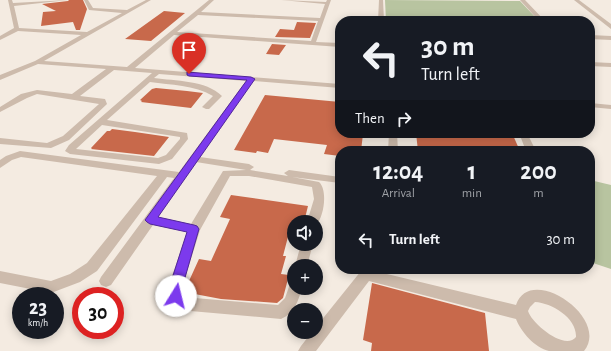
<!DOCTYPE html>
<meta charset="utf-8">
<style>
body{margin:0;font-family:"Alegreya Sans",sans-serif;background:#242831;color:#f1f3f6;height:100vh;display:flex;flex-direction:column;font-size:15px;white-space:nowrap}
*{box-sizing:border-box;margin:0}
p{font-size:13px;color:#9ea1a6}
.icon{flex:none;width:22px;height:22px;fill:none;stroke:currentColor;stroke-width:2;stroke-linecap:round;stroke-linejoin:round}
.map{position:relative;flex:1;overflow:hidden}
.drawer{position:absolute;left:335px;top:146px;width:260px;height:128px;display:flex;flex-direction:column;background:#171b24;border-radius:16px;box-shadow:0 2px 10px #0003}
.drawer>*{flex:none}
.top-card{position:absolute;left:335px;top:16px;width:260px;height:122px;border-radius:16px;box-shadow:0 2px 10px #0003;background:#171b24;color:#f1f3f6;overflow:hidden}
.fabs{position:absolute;left:287px;top:215px;display:grid;gap:8px}
.fabs a{display:grid;place-items:center;width:36px;height:36px;border-radius:50%;background:#171b24;box-shadow:0 2px 10px #0003;font-size:20px}
.speed{position:absolute;left:12px;top:287px;display:flex;gap:8px;font-size:20px;font-weight:700;text-align:center}
.speed>*{display:grid;place-content:center;width:52px;height:52px;border-radius:50%;background:#171b24;box-shadow:0 2px 10px #0003;line-height:1}
.speed small{font-size:10px;font-weight:400}
.speed .limit{border:6px solid #d22;background:#fff;color:#111}
.pin{position:absolute;display:grid;place-items:center;width:34px;height:34px;color:#fff;margin:-41px -17px;border-radius:50% 50% 50% 0;rotate:-45deg;box-shadow:0 0 4px #0007}
.pin .icon{rotate:45deg}
.me{position:absolute;width:44px;margin:-22px;rotate:9deg;stroke-linejoin:round;filter:drop-shadow(0 0 3px #0008)}
.turn{display:flex;align-items:center;gap:14px;height:84px;padding:0 20px;font-size:18px}
.turn .icon{width:52px;height:52px;stroke-width:2.5}
.turn b{display:block;font-size:28px;line-height:34px}
.then{display:flex;align-items:center;height:38px;padding:0 20px;background:#0003;gap:8px;font-size:15px}
.eta{display:flex;justify-content:space-evenly;align-items:center;height:68px;text-align:center}
.eta b{font-size:24px;font-weight:700;line-height:28px}
ul{padding:0;list-style:none}
li{display:flex;align-items:center;gap:12px;height:52px;padding:0 20px}
li div{flex:1}
li b{display:block;font-size:15px}
li em{font-style:normal}
.map>svg:first-child{display:block}
.green{fill:#b8c4a0}
.building{fill:#c8694b}
.lines{fill:none;stroke-linecap:round;stroke-linejoin:round}
.street{fill:#cdbbac;fill-rule:evenodd}
.route{fill:#7c3aed;stroke:#51269a}
</style>
<div class="map">
<svg width="611" height="351" viewBox="0 0 611 351">
<rect width="100%" height="100%" fill="#f4ebe1"/>
<path class="green" d="M385,0L520,1L539,21H386Z
M590,180L611,185V269L590,262Z"/>
<path class="building" d="M69,0H83L87,9L80,30H76L73,22L41,26L43,12L56,11L42,4L68,1Z
M164,11L185,13L151,41L125,39Z
M297,22L316,23L310,38L275,37L280,29L294,30Z
M272,44L286,45L279,55L266,54Z
M156,88L187,91L203,93L191,108L141,102L142,101L140,100L152,89Z
M265,95L340,102V133L363,134L361,151H340V156L324,154L327,145L274,139L268,153L257,151L256,153L234,150Z
M112,129L135,132L169,137L154,156L91,149L92,148H91L107,131H110Z
M416,133H442L484,137L483,133H512L520,151H418Z
M231,195L308,206L304,222H294V230L290,229L283,256H286L281,274L289,275L283,298L277,303L221,299L184,292L199,259L211,261L230,219L220,217Z
M372,283L485,313L489,351H371L372,343L363,340Z"/>
<g class="lines">
<path class="street" d="M8,0H12L13,3L68,0L14,6L19,28L87,32L122,13L89,10L84,0H88L93,8L127,10L146,0H151L44,61L127,67L209,0H214L201,12L320,18L325,4L281,0L326,2L327,0H331L316,42L340,43V47L174,35L135,68L340,84V88L253,81L200,157L249,164L254,167L250,170L288,176L284,173L289,170L340,177V183L292,177L319,182C328,190 324,217 316,225V222H307L314,199L312,187L249,176H230L200,230L182,288L183,297L278,305L285,298L290,284L294,282V288H302C298,301 295,313 281,319L179,310L174,308L169,296L168,288L187,232L153,225L111,285L106,287L101,285L99,281L101,277L174,178L167,177L97,271L80,282L51,293L0,283V271L51,281L70,274L87,263L157,176L21,157L12,160L0,168V160L6,156L20,151L179,172L246,81L159,74L154,78C175,81 206,80 222,96L209,109H206L202,107L213,96C194,85 171,85 150,82L107,120L187,133L188,139L172,159L159,164L70,154L65,151L69,145L152,73L114,70L80,96L105,99L107,104L69,140L51,148L0,144V138L47,143L63,136L99,104L37,94L27,98L0,112V107L21,94L37,90L72,94L106,69L38,64L0,80V75L35,61L81,35L18,31L0,40V36L14,28ZM198,15L318,21L311,41L177,32ZM102,125L180,137V139L166,155L158,158L76,149ZM196,162L246,170L223,171L191,224L158,217Z
M379,0H383L384,21H378Z
M520,0H525L545,21H539Z
M574,0H579L611,24V29Z
M590,35L611,36V40L590,39Z
M590,62L611,63V67L590,66Z
M590,103L611,105V109L590,107Z
M389,133H397L398,151H388Z
M519,133H527L536,151H526Z
M301,244H313L307,266H295Z
M366,269L516,305C530,263 611,318 584,351C573,351 560,351 549,351C535,348 521,332 516,319L369,281L316,351H298L301,346L312,332H316V327L361,271ZM535,302C552,303 577,318 576,337C565,351 532,324 528,311L530,307Z"/>
</g>
<path class="route" d="M187,72L251,77L255,79L158,217L194,225L197,226L199,229L182,288V296L180,300L176,302L171,300L169,288L187,232L150,224L147,222L145,220L247,80L189,76L187,75Z"/>
</svg>
<div class="fabs">
<a><svg class="icon" aria-label="sound" viewBox="0 0 24 24"><path d="M4 9h4l5-4v14l-5-4H4zM17 9q2 3 0 6"/></svg></a>
<a>+</a>
<a>−</a>
</div>
<div class="speed"><div>23<small>km/h</small></div><div class="limit">30</div></div>
<div class="pin" style="left:189px;top:74px;background:#d93025"><svg class="icon" aria-label="arrive" viewBox="0 0 24 24"><path d="M6 21V4h12l-3 4 3 4H6"/></svg></div>
<svg class="me" style="left:176px;top:296px" viewBox="-20 -20 40 40"><circle r="19" fill="#fff"/><path d="M0-13L10 11 0 6-10 11z" fill="#7c3aed"/></svg>
<div class="top-card">
<div class="turn"><svg class="icon" aria-label="left" viewBox="0 0 24 24"><path d="M17 20v-9H6M10 6l-5 5 5 5"/></svg><div><b>30 m</b>Turn left</div></div>
<div class="then">Then<svg class="icon" aria-label="right" viewBox="0 0 24 24"><path d="M7 20v-9h11M14 6l5 5-5 5"/></svg></div>
</div>
<section class="drawer">
<div class="eta">
<div><b>12:04</b><p>Arrival</p></div>
<div><b>1</b><p>min</p></div>
<div><b>200</b><p>m</p></div>
</div>
<ul>
<li><svg class="icon" aria-label="left" viewBox="0 0 24 24"><path d="M17 20v-9H6M10 6l-5 5 5 5"/></svg><div><b>Turn left</b></div><em>30 m</em></li>
</ul>
</section>
</div>
